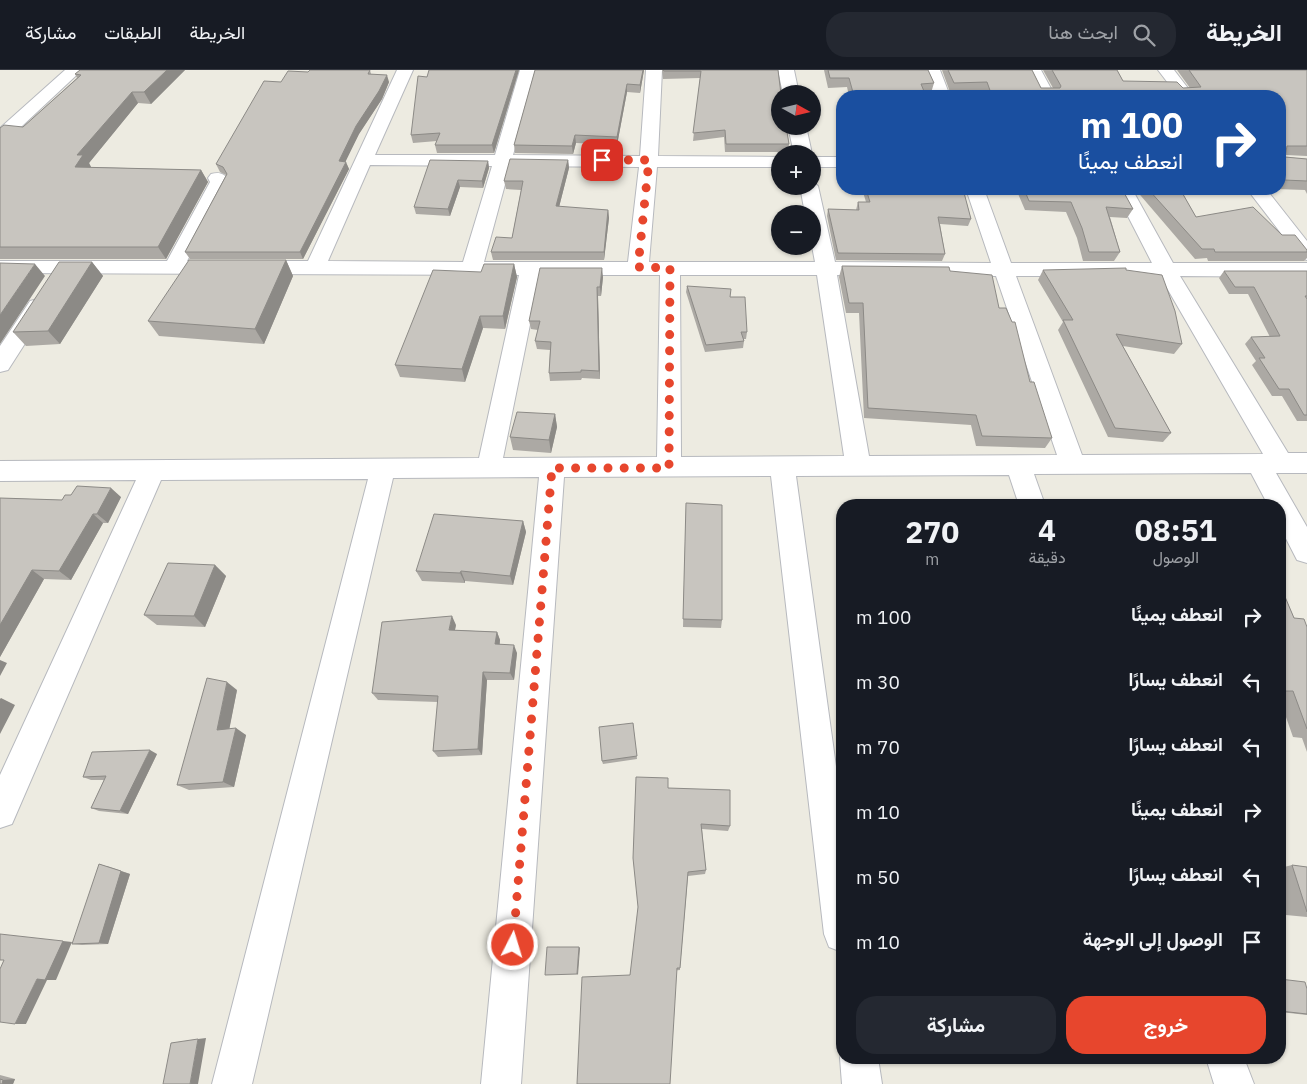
<!DOCTYPE html>
<html lang="ar">
<meta charset="utf-8">
<style>
body{margin:0;font-family:"IBM Plex Sans",Vazirmatn,sans-serif;background:#242831;color:#f1f3f6;direction:rtl;height:100vh;display:flex;flex-direction:column;font-size:19px;white-space:nowrap}
*{box-sizing:border-box;margin:0}
p{font-size:16px;color:#9ea1a6}
.icon{flex:none;width:28px;height:28px;fill:none;stroke:currentColor;stroke-width:2;stroke-linecap:round;stroke-linejoin:round}
.map{position:relative;flex:1;overflow:hidden;direction:ltr}
.drawer{position:absolute;left:836px;top:429px;width:450px;height:565px;display:flex;flex-direction:column;background:#171b24;border-radius:20px;box-shadow:0 1px 4px #0004;direction:rtl}
.drawer>*{flex:none}
.banner{position:absolute;left:836px;top:20px;width:450px;height:105px;border-radius:20px;box-shadow:0 1px 4px #0004;direction:rtl;background:#1a4fa0;color:#fff;overflow:hidden}
.needle{width:32px;rotate:98deg}
.tools{position:absolute;left:771px;top:15px;display:grid;gap:10px}
.tools a{display:grid;place-items:center;width:50px;height:50px;border-radius:50%;background:#171b24;box-shadow:0 1px 4px #0004;font-size:25px}
.pin{position:absolute;display:grid;place-items:center;width:42px;height:42px;color:#fff;margin:-21px;border-radius:10px;box-shadow:0 2px 8px #0006}
.me{position:absolute;width:55px;margin:-28px;rotate:5deg;stroke-linejoin:round;filter:drop-shadow(0 0 4px #0008)}
.turn{display:flex;align-items:center;gap:18px;height:105px;padding:0 20px;font-size:22px}
.turn .icon{width:65px;height:65px;stroke-width:2.5}
.turn b{display:block;font-size:35px;line-height:42px}
.eta{display:flex;justify-content:space-evenly;align-items:center;height:85px;text-align:center}
.eta b{font-size:30px;font-weight:700;line-height:35px}
.button{display:flex;gap:10px;margin-top:auto;padding:10px 20px}
.button a{flex:1;height:58px;border-radius:20px;background:#e7462d;color:#fff;font-size:20px;font-weight:700;line-height:58px;text-align:center}
.button a+a{background:#242831;color:#f1f3f6}
ul{padding:0;list-style:none}
li{display:flex;align-items:center;gap:15px;height:65px;padding:0 20px}
li div{flex:1}
li b{display:block;font-size:19px}
li em{font-style:normal}
header{display:flex;align-items:center;gap:30px;box-sizing:border-box;height:70px;padding:0 25px;background:#171b24;border-bottom:1px solid #363941}
header strong{font-size:24px}
nav{display:flex;gap:28px;margin-inline-start:auto;font-size:18px}
.search{width:350px;height:45px;background:#242831;display:flex;align-items:center;gap:12px;box-sizing:border-box;padding:0 18px;border-radius:20px;color:#9ea1a6;font-size:19px}
.map>svg:first-child{display:block}
.lines{fill:none;stroke-linecap:round;stroke-linejoin:round}
.minor-casing{stroke:#b7b9be;stroke-width:2}
.minor{fill:#fff;fill-rule:evenodd}
.wall{fill:#aca9a4}
.shaded-wall{fill:#8c8a86}
.building{fill:#c8c5bf;stroke:#8c8a86}
.route{stroke:#e7462d;stroke-width:9;stroke-dasharray:0 16.2}
</style>
<header>
<strong>الخريطة</strong>
<div class="search"><svg class="icon" aria-label="search" viewBox="0 0 24 24"><circle cx="10" cy="10" r="6"/><path d="M15 15l6 6"/></svg>ابحث هنا</div>
<nav><a>الخريطة</a><a>الطبقات</a><a>مشاركة</a></nav>
</header>
<div class="map">
<svg width="1307" height="1014" viewBox="0 0 1307 1014">
<rect width="100%" height="100%" fill="#edebe1"/>
<g class="lines">
<defs>
<path id="minor" d="M65,0H82L6,71L0,72V58Z
M397,0H413L375,85H495L520,0H536L513,85L640,86L646,0H662L658,86L780,87V97H657L649,192H815L812,176V144H805L800,116H812V111L818,116L835,192L991,193L966,119H984L1011,193H1152L1114,119H1132L1173,193H1307V207L1180,206L1288,383H1307V403H1276L1307,457V493L1297,490L1280,457V435H1268L1251,403L1034,404L1045,435H1019L1009,405L796,406L842,740V882L829,877L824,864L771,406L564,407L521,1014H481L539,407L393,408L252,1014H212L368,409L161,410L12,754L0,758V705L136,410L0,411V391L479,388L519,205L0,203V191H167L210,112L208,108L211,104C219,102 224,103 229,111L187,191H308ZM370,95L492,96L463,192L328,191ZM510,96L639,97L628,192H484ZM540,205H660L657,387L503,388ZM680,205H817L844,386L681,387ZM837,205L996,206L1057,385L869,386ZM1016,206H1160L1263,384L1082,385Z
M778,0H794L799,24H783Z
M924,0H940L950,26H934Z
M1025,0H1041L1055,26H1039Z
M1158,0H1174L1194,26H1178Z
M788,56H806L812,84H794Z
M812,87H842V97H812Z
M1247,119H1266L1307,171V190L1300,188Z
M38,229L46,231L49,236L8,300L0,302V276L30,231Z
M842,981V988H878L882,1014H842L840,988Z
M1206,988H1244L1254,1014H1214Z"/>
</defs>
<use href="#minor" class="minor-casing"/>
<use href="#minor" class="minor"/>
</g>
<path class="wall" d="M80,0H185L151,34L138,33L89,93L91,97L201,100L208,112L166,189H0V58L23,57L77,8L75,4Z
M370,0L371,4L389,12L382,29L359,64L345,91L349,99L303,189H190L185,182L226,105L220,102L216,94L281,12L308,2Z
M519,0L494,83H437L435,75L437,71L413,73L411,65L427,7Z
M535,0H644L640,23L627,22L617,75L576,73L573,84L515,83L514,75Z
M662,0H778L789,74L788,82H725L724,67L693,71L700,8L663,9Z
M824,0H928L934,13L931,23H925L926,26H849L847,17L828,18Z
M942,0H1032L1041,18H1053L1043,0H1117L1123,11L1183,18H1190L1177,0H1307V86L1286,85L1285,87L1307,89V124L1305,120L1276,119H1280V26H986L984,21L950,22Z
M568,90L569,98L559,137L608,140L609,148L604,190H493L491,182L512,168L521,120L506,119L504,111Z
M488,91L489,98L483,118L460,117L450,146L416,144L414,137Z
M862,119H963L971,149L968,156L940,154L945,184L942,191L836,190L827,146L828,139L856,140L858,132H866Z
M1016,119H1122L1133,139L1127,148L1110,147L1120,182L1114,191H1083L1077,168L1066,142L1025,140Z
M1135,119H1180L1196,147L1282,165L1307,180V188L1304,191H1208L1207,188L1195,189Z
M286,190L293,206L264,274L159,266L148,251Z
M92,192L103,206L60,274L26,276L13,262Z
M514,194L517,207L505,259L483,258L465,312L400,307L395,295L481,202Z
M842,196L950,201L999,238L1030,312L1052,368L1045,378L976,376L971,355L864,348L859,243H846L839,207Z
M1043,200H1126L1182,274L1174,284L1123,276L1171,363L1163,372L1108,367L1058,260L1063,252L1038,210Z
M1224,201H1307V351H1297L1282,326H1272L1252,295L1256,291L1245,274L1251,267H1270L1248,224H1229L1219,208Z
M603,207L601,226H598L600,309L582,308L581,310L550,311L549,303L550,280L537,279L535,271L538,260L531,259L529,251Z
M687,216L730,227L747,262L746,269H743L744,271L743,278L705,282L686,222Z
M555,344L557,357L551,383L513,380L510,367Z
M121,427L108,453H103L71,510L44,509L0,587V428L62,430Z
M686,433L722,550L721,558L683,557Z
M523,451L526,462L513,515L465,511V513L422,511L416,501Z
M215,495L226,506L205,557L157,555L144,545Z
M1280,515L1294,548L1307,557V682L1302,668L1293,667L1280,630Z
M456,555L455,560L497,562L500,570V574L517,583L514,610H487L482,685L438,687L433,681L438,632L378,630L372,623Z
M237,620L229,659L246,665L234,717L189,720L177,715Z
M633,653L637,689L603,694L602,691Z
M157,684L128,744L99,741L91,738L104,710H91L83,707Z
M668,718L730,756L728,761L702,759L706,800L705,804L688,806L680,898V900L630,905Z
M1292,795L1307,797V847L1286,845L1280,824V798Z
M107,796L130,804L108,874L82,875L72,874Z
M1280,909L1307,919V945L1280,942Z
M0,1005L15,1009L13,1014H0Z"/>
<path class="shaded-wall" d="M167,0H185L151,34L144,22Z
M516,0H519L494,83L492,75Z
M643,0H644L640,23V15Z
M387,5L389,12L382,29L359,64L342,99L339,91L356,56Z
M627,14V22L617,75V67Z
M132,22L138,33L89,93L91,97L83,109L75,97L77,85Z
M575,65L576,73L573,84L572,76Z
M568,90L569,98L557,145L556,136Z
M488,91L489,98L483,118L482,111Z
M346,92L349,99L303,189L300,182Z
M201,100L208,112L166,189L158,177Z
M458,110L460,117L450,146L448,139Z
M608,140L609,148L604,190V182Z
M286,190L293,206L264,274L255,259Z
M92,192L103,206L60,274L48,261Z
M35,194L45,206L0,274V245Z
M514,194L517,207L505,259L503,246Z
M602,198L603,207L601,226L600,217Z
M597,217L598,226L600,309L599,301Z
M480,246L483,258L465,312L462,299Z
M555,344L557,357L551,383L549,370Z
M111,418L121,427L108,453L97,444Z
M93,444L103,453L71,510L59,501Z
M523,451L526,462L513,515L510,506Z
M215,495L226,506L205,557L194,546Z
M32,500L44,509L0,587V555Z
M461,501L465,511V513L460,503Z
M452,546L456,555L453,568L449,560Z
M497,562L500,570L498,582L495,574Z
M514,575L517,583L514,610L510,603Z
M0,590L7,593L0,606Z
M483,602L487,610L482,685L478,679Z
M227,612L237,620L228,666L217,660Z
M1,628L15,635L0,664V629Z
M236,658L246,665L234,717L223,712Z
M150,680L157,684L128,744L120,741Z
M99,794L130,804L108,874L99,873Z
M63,871L72,872L56,910H47L26,954H15L37,909Z
M579,877L580,878L578,905L577,904Z
M206,968L198,1014H190L198,969Z
M15,1009L13,1014H2L3,1010Z"/>
<path class="building" d="M80,0H167L144,22H132L77,85H83L75,97L201,100L158,177H0V58L4,55L23,57L81,5L75,4Z
M310,0H370L368,4L387,5L379,21L356,56L339,91L346,92L300,182H185L227,104L223,97L216,94L264,11L281,12L288,1L308,2Z
M429,0H516L492,75H435L440,63L411,65L418,6L427,7Z
M535,0H643L640,15L627,14L617,67L575,65L572,76L514,75Z
M663,0H778L781,24H780V56H786L789,74H726L725,60L693,63L701,1H664Z
M828,0H928L934,13L921,14L926,26H854L849,8H830Z
M948,0H1032L1041,18H1060L1061,16L1052,0H1117L1123,11L1177,12L1183,18L1201,17L1189,0H1307V76H1287L1285,87L1307,89V111L1284,110L1280,103V26H992L987,12L954,13Z
M510,89L568,90L556,136L608,140L604,182H491L496,167L512,168L523,111H504Z
M430,90L488,91L482,111L458,110L448,139L414,137Z
M866,119H963L971,149L938,147L945,184L838,183L828,139L859,140L858,132H870Z
M1024,119H1122L1133,139L1106,137L1120,182H1089L1082,158L1071,132L1029,131Z
M1148,119H1180L1196,147L1253,137L1282,165H1295L1307,180V182H1215L1214,179H1202Z
M189,190H286L255,259L148,251Z
M59,192H92L48,261L13,262Z
M0,193L35,194L0,245Z
M484,194H514L503,246H480L462,299L395,295L433,200L481,202Z
M842,196L949,197L950,201L992,205L999,238H1006L1012,252H1015L1030,312H1034L1052,368L982,366L976,345L868,338L863,233H849Z
M540,198H602L600,217H597L599,301L581,300V302L549,303L551,272L535,271L540,251H529Z
M1126,198V200L1162,205L1175,241L1182,274L1116,264L1171,363L1115,358L1063,250H1073L1043,200Z
M1224,201H1307V226H1305L1307,229V345H1304L1289,319H1279L1259,288H1265L1251,267L1280,266L1254,217H1235Z
M687,216L731,219L730,227H745L747,262H741L744,271L706,275Z
M517,342L555,344L549,370L510,367Z
M77,416L111,418L97,444H93L59,501L32,500L0,555V428L62,430L65,425H71Z
M686,433L722,435V550L683,549Z
M434,444L523,451L510,506L461,501L460,503L416,501Z
M168,493L215,495L194,546L144,545Z
M1280,515L1294,548L1304,549L1307,557V659L1293,621H1280Z
M452,546L449,560L497,562L495,574L514,575L510,603L483,602L478,679L433,681L438,626L372,623L382,552Z
M207,608L227,612L217,660L236,658L223,712L177,715Z
M633,653L637,686L602,691L599,657Z
M150,680L120,741L91,738L106,706L83,707L92,682Z
M636,707L668,708V718L730,720V756L701,754L706,800L688,802L680,898H677L670,1014H577L582,907L630,905L638,837L633,788Z
M99,794L121,801L99,873L72,874Z
M1292,795L1307,797V842Z
M0,864L63,871L45,910L37,909L15,954L0,952V899L4,890H0Z
M547,877H579L577,904L545,905Z
M1280,909L1305,912L1307,919V944L1280,941Z
M198,969L190,1014H163L171,973Z
M0,1009L3,1010L2,1014H0Z"/>
<g class="lines">
<path class="route" d="M513,875L552,398H669L670,198L638,197L649,90H602"/>
</g>
</svg>
<div class="tools">
<a><svg class="needle" viewBox="-14 -14 28 28"><path d="M0-13l5 13h-10z" fill="#e53935"/><path d="M0 13l5-13h-10z" fill="#9ea1a6"/></svg></a>
<a>+</a>
<a>−</a>
</div>
<div class="pin" style="left:602px;top:90px;background:#d93025"><svg class="icon" aria-label="arrive" viewBox="0 0 24 24"><path d="M6 21V4h12l-3 4 3 4H6"/></svg></div>
<svg class="me" style="left:513px;top:875px" viewBox="-20 -20 40 40"><circle r="17" fill="#e7462d" stroke="#fff" stroke-width="3"/><path d="M0-11L8 9 0 5-8 9z" fill="#fff"/></svg>
<div class="banner">
<div class="turn"><svg class="icon" aria-label="right" viewBox="0 0 24 24"><path d="M7 20v-9h11M14 6l5 5-5 5"/></svg><div><b>100 m</b>انعطف يمينًا</div></div>
</div>
<section class="drawer">
<div class="eta">
<div><b>08:51</b><p>الوصول</p></div>
<div><b>4</b><p>دقيقة</p></div>
<div><b>270</b><p>m</p></div>
</div>
<ul>
<li><svg class="icon" aria-label="right" viewBox="0 0 24 24"><path d="M7 20v-9h11M14 6l5 5-5 5"/></svg><div><b>انعطف يمينًا</b></div><em>100 m</em></li>
<li><svg class="icon" aria-label="left" viewBox="0 0 24 24"><path d="M17 20v-9H6M10 6l-5 5 5 5"/></svg><div><b>انعطف يسارًا</b></div><em>30 m</em></li>
<li><svg class="icon" aria-label="left" viewBox="0 0 24 24"><path d="M17 20v-9H6M10 6l-5 5 5 5"/></svg><div><b>انعطف يسارًا</b></div><em>70 m</em></li>
<li><svg class="icon" aria-label="right" viewBox="0 0 24 24"><path d="M7 20v-9h11M14 6l5 5-5 5"/></svg><div><b>انعطف يمينًا</b></div><em>10 m</em></li>
<li><svg class="icon" aria-label="left" viewBox="0 0 24 24"><path d="M17 20v-9H6M10 6l-5 5 5 5"/></svg><div><b>انعطف يسارًا</b></div><em>50 m</em></li>
<li><svg class="icon" aria-label="arrive" viewBox="0 0 24 24"><path d="M6 21V4h12l-3 4 3 4H6"/></svg><div><b>الوصول إلى الوجهة</b></div><em>10 m</em></li>
</ul>
<div class="button"><a>خروج</a><a>مشاركة</a></div>
</section>
</div>
